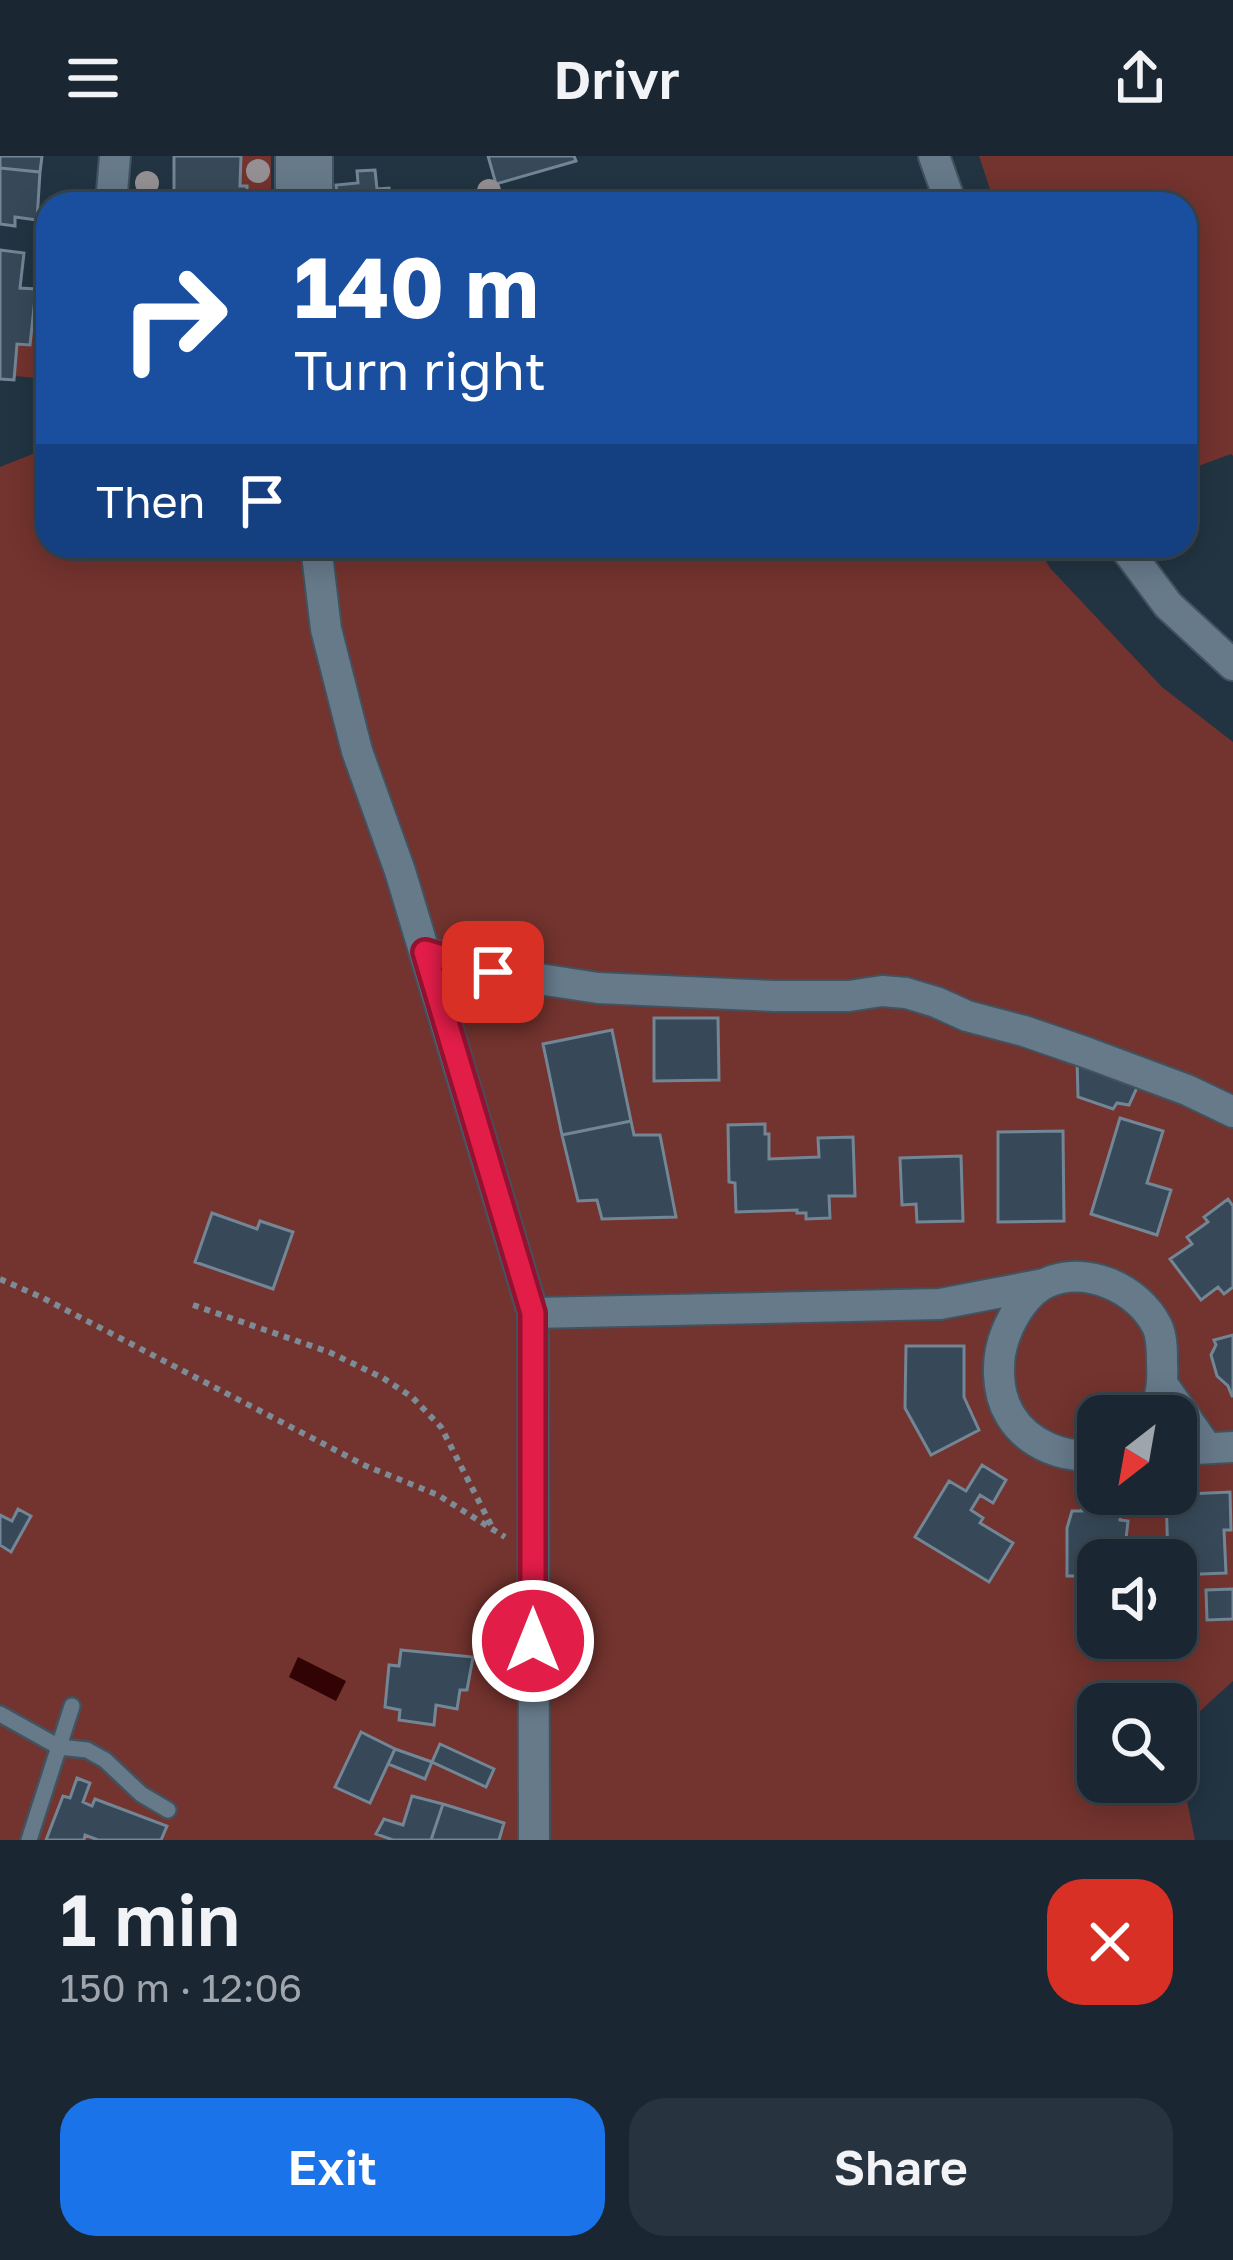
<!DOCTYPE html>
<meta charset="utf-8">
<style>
body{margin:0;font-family:"Golos Text",sans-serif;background:#27333e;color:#f1f3f6;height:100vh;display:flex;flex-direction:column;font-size:45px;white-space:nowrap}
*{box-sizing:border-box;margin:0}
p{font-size:39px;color:#9fa5ac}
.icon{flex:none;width:66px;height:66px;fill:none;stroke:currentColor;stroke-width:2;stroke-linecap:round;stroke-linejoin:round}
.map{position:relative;height:1684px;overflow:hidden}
.drawer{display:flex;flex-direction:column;background:#1a2732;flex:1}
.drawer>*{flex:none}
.hud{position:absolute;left:36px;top:36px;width:1161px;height:366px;border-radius:36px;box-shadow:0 6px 30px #0003,0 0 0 3px #38444d;background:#1a4fa0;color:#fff;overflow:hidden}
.needle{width:78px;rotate:211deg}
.tools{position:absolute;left:1077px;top:1239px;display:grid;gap:24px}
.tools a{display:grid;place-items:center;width:120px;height:120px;border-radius:24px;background:#1a2732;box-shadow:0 6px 30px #0003,0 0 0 3px #38444d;font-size:60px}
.pin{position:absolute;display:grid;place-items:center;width:102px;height:102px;color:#fff;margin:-51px;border-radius:24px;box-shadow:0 6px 18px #0006}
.me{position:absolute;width:132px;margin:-66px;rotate:0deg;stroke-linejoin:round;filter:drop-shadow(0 0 9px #0008)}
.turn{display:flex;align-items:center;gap:42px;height:252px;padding:0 60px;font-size:54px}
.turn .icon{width:156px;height:156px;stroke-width:2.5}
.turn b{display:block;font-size:84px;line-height:102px}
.then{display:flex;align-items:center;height:114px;padding:0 60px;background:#0003;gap:24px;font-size:45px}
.round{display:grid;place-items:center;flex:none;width:126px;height:126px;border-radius:36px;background:#27333e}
.head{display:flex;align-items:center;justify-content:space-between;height:204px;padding:0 60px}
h1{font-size:72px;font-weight:600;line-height:90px}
.cta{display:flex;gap:24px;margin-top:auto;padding:24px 60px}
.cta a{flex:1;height:138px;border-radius:36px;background:#1a73e8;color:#fff;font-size:48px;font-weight:600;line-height:138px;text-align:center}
.cta a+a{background:#27333e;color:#f1f3f6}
header{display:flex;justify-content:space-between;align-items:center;height:156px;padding:0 60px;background:#1a2732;font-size:54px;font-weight:600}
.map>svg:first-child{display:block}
.green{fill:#73332e;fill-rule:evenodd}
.water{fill:#310304}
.building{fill:#374958;stroke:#728696;stroke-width:3}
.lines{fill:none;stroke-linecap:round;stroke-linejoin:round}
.lane-casing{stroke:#42525e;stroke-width:20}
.street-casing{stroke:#42525e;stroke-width:34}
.path{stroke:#7c8b96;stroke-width:6;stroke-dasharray:6 6;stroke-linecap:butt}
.lane{stroke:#667a8a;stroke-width:15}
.street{stroke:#667a8a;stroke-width:30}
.tree{fill:#949094}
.route-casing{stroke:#92132f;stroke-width:30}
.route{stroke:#e11d48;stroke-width:21}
</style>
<header><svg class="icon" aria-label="menu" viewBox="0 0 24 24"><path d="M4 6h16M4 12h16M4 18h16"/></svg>Drivr<svg class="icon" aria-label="share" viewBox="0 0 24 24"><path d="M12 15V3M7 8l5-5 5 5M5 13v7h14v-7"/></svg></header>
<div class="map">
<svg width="1233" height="1684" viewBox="0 0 1233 1684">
<rect width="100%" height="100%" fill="#223442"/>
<path class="green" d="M241,0H271V48H247V31L240,30Z
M979,0H1233V300L1231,298L1185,315V48H1099L1096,41L1079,48H995Z
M38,103L48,104L47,223L15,220L17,188H31Z
M48,292V390H1037L1050,412L1162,531L1233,586V1525L1176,1577V1548H1098V1626H1176V1592L1195,1684H0V311ZM1098,1260H1176V1338H1098ZM1098,1404H1176V1482H1098Z"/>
<path class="water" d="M298,1501L346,1525L336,1545L289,1521Z"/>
<path class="building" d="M0,0H42L40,16L0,12Z
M174,0H241L240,30H247V48H174Z
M488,0H574L576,5L496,28Z
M0,12L40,16L37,64L15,61V70L0,68Z
M375,14L377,33L389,32L390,48H338L336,29L358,27L357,15Z
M660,38L664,48H634Z
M0,94L24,97L20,132L36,133L30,189L17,188L14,224L0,223Z
M654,862H718L719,924L654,925Z
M612,874L631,965L562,979L543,888Z
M1077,902L1139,927L1129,949L1117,947L1113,953L1078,941Z
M1120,962L1163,975L1147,1027L1171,1034L1157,1079L1091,1058Z
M631,965L634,979H660L676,1061L602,1063L597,1044L578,1045L562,979Z
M765,968V978H769V1003L819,1001L818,982L853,981L855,1040H829L830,1062L806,1063V1057H797V1054L736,1056L735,1027L729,1026L728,969Z
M1063,975L1064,1065L998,1066V976Z
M961,1000L963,1065L917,1066L916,1048L902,1049L900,1002Z
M1228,1043L1233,1050V1131L1224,1138L1218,1131L1201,1144L1170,1103L1192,1088L1187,1081L1208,1066L1204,1061Z
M212,1057L257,1073L260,1065L293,1076L273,1133L195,1106Z
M1233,1179V1240H1232L1228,1230L1217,1220L1211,1199L1216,1189L1214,1184Z
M906,1190H964V1241L979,1274L931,1299L905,1252Z
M982,1309L1006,1324L993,1347L980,1339L971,1354L983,1362L980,1367L1013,1387L989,1426L915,1381L949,1325L966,1335Z
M1082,1335L1122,1338L1120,1364L1128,1365L1126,1383L1120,1389V1404H1098V1420H1067V1372L1072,1355H1082Z
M1230,1336L1231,1374H1224L1226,1417L1176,1419V1404H1168L1166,1339Z
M18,1353L31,1360L11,1396L0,1389V1359L12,1365Z
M1233,1433V1463L1207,1464L1206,1434Z
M401,1494L473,1501L467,1534H460L457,1553L436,1549L434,1569L399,1564L400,1554L385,1551L389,1509L399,1510Z
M361,1576L395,1593L370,1647L335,1631Z
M440,1588L494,1613L486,1631L432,1606Z
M395,1593L432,1606L425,1623L388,1608Z
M77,1622L90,1627L83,1646L92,1650L95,1643L167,1670L161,1684H98L85,1679L84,1684H46L63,1640L70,1642Z
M412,1640L443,1648L431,1684H393L376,1678L384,1663L403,1669Z
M443,1648L504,1667L499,1684H431Z"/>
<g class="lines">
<defs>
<path id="lane" d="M0,1558L59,1591L87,1594L105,1604L141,1638L168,1654
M29,1684L72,1550"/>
<path id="street" d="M291,0V48
M934,0L951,48
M111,48L115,0
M317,48V0
M316,390L326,473L357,595L400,715L533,1157L534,1684
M1124,390L1168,449L1233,509
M425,796L493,816L598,832L775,840H849L882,835L906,837L936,846L967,860L1024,875L1085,896L1187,934L1233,956
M533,1157L940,1148L1044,1128
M1163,1229L1207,1292
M1176,1294L1233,1291
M1098,1299C1065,1303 1028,1289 1010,1259C996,1236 996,1201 1006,1177C1013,1159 1027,1136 1046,1127C1086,1109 1138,1132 1157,1170C1162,1180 1162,1195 1162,1206C1163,1226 1162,1244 1151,1260"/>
</defs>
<use href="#lane" class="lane-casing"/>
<use href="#street" class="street-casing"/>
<path class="path" d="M0,1123L43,1142L366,1310L438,1339L505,1381
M193,1149L329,1196L383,1222L412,1241L441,1271L492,1371"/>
<use href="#lane" class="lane"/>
<use href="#street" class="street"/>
</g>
<g class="tree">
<circle cx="258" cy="15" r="12"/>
<circle cx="147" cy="27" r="12"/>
<circle cx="489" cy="35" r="12"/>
</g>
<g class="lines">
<defs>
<path id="route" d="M493,816L425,796L533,1157V1485"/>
</defs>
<use href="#route" class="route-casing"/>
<use href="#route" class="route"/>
</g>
</svg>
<div class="tools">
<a><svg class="needle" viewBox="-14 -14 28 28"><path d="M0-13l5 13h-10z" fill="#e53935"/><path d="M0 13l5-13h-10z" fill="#9fa5ac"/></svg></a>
<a><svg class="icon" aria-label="sound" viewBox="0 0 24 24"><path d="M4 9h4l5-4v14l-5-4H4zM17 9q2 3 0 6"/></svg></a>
<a><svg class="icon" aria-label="search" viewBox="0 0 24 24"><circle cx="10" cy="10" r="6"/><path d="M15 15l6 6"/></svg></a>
</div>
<div class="pin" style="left:493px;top:816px;background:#d93025"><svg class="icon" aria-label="arrive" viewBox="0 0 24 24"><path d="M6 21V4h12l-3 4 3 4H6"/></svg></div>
<svg class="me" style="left:533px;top:1485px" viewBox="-20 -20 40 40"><circle r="17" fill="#e11d48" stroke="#fff" stroke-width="3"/><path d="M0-11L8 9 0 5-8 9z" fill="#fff"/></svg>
<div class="hud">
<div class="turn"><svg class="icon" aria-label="right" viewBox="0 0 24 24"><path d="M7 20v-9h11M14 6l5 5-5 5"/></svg><div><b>140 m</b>Turn right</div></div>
<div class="then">Then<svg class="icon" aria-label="arrive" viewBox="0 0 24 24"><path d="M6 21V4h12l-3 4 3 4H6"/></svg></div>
</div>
</div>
<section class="drawer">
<div class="head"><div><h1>1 min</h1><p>150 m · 12:06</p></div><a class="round" style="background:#d93025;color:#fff"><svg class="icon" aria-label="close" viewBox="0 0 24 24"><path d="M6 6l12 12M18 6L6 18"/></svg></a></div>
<div class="cta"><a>Exit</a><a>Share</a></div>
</section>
